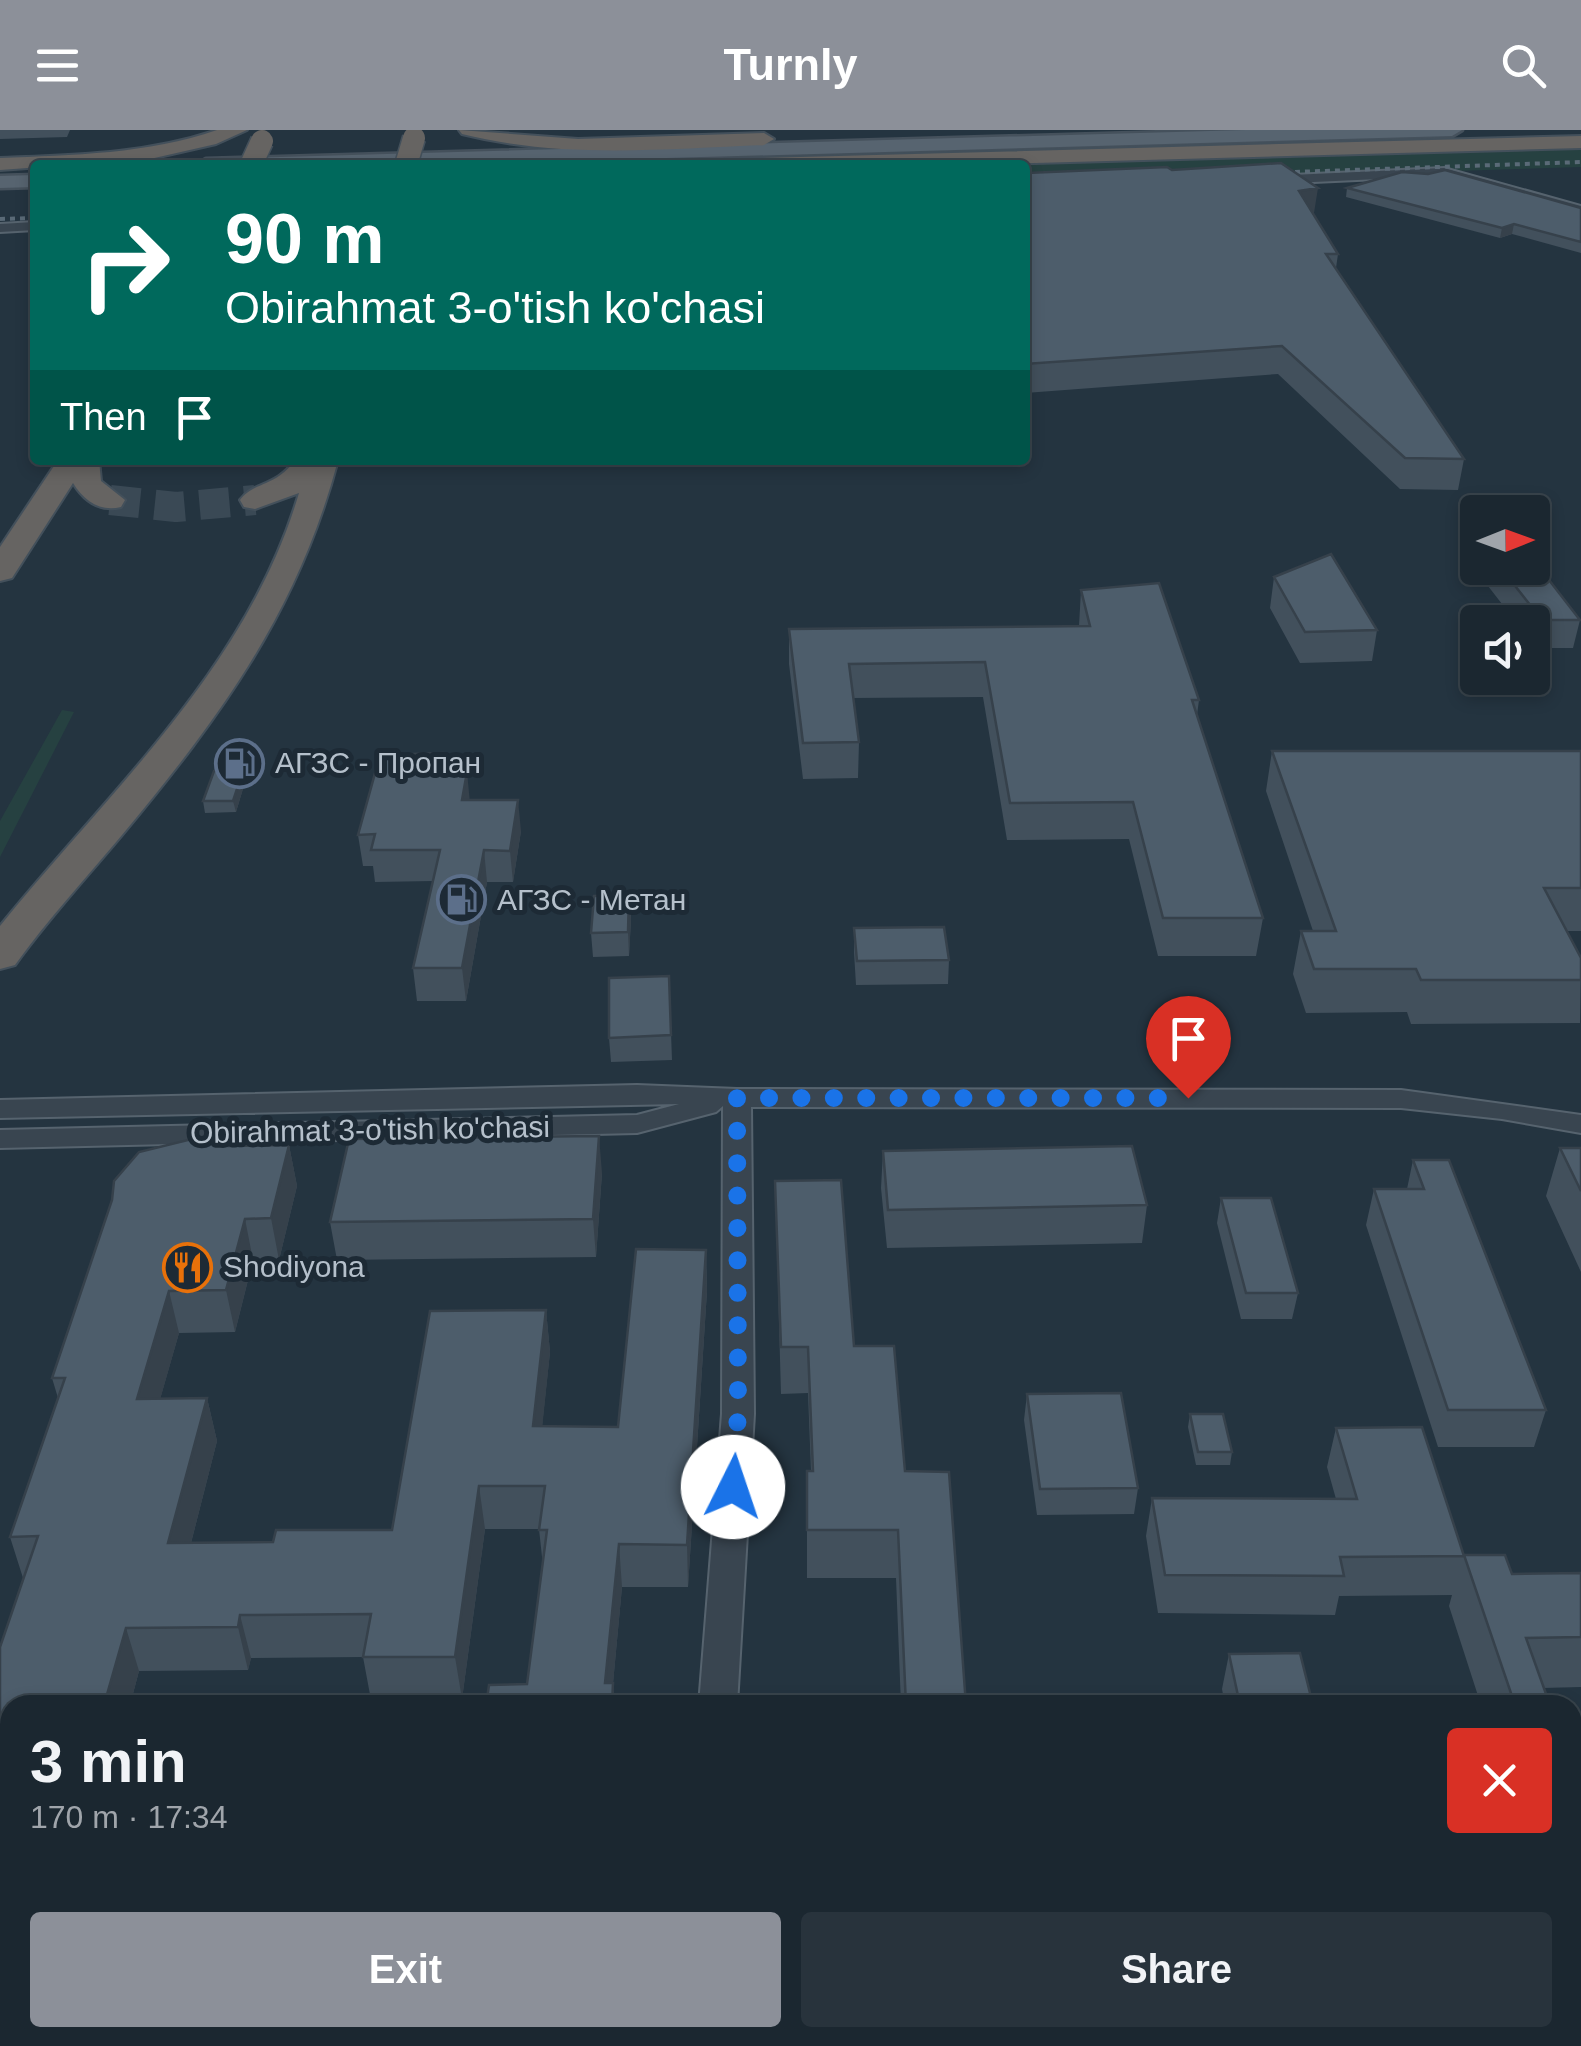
<!DOCTYPE html>
<meta charset="utf-8">
<style>
body{margin:0;font-family:Helvetica,sans-serif;background:#28333c;color:#f1f3f6;height:100vh;display:flex;flex-direction:column;font-size:38px;white-space:nowrap}
*{box-sizing:border-box;margin:0}
p{font-size:32px;color:#a0a5ab}
.icon{flex:none;width:55px;height:55px;fill:none;stroke:currentColor;stroke-width:2;stroke-linecap:round;stroke-linejoin:round}
.map{position:relative;flex:1;overflow:hidden}
.drawer{position:absolute;left:0px;top:1565px;width:1582px;height:352px;display:flex;flex-direction:column;background:#1b2730;border-radius:30px 30px 0 0;box-shadow:0 5px 15px #0003,0 0 0 2px #39444c}
.drawer>*{flex:none}
.banner{position:absolute;left:30px;top:30px;width:1000px;height:305px;border-radius:10px;box-shadow:0 5px 15px #0003,0 0 0 2px #39444c;background:#00695c;color:#fff;overflow:hidden}
.needle{width:65px;rotate:89deg}
.controls{position:absolute;left:1460px;top:365px;display:grid;gap:20px}
.controls a{display:grid;place-items:center;width:90px;height:90px;border-radius:10px;background:#1b2730;box-shadow:0 5px 15px #0003,0 0 0 2px #39444c;font-size:50px}
.pin{position:absolute;display:grid;place-items:center;width:85px;height:85px;color:#fff;margin:-102px -42px;border-radius:50% 50% 50% 0;rotate:-45deg;box-shadow:0 0 10px #0007}
.pin .icon{rotate:45deg}
.me{position:absolute;width:110px;margin:-55px;rotate:4deg;stroke-linejoin:round;filter:drop-shadow(0 0 8px #0008)}
.turn{display:flex;align-items:center;gap:35px;height:210px;padding:0 30px;font-size:45px}
.turn .icon{width:130px;height:130px;stroke-width:2.5}
.turn b{display:block;font-size:70px;line-height:85px}
.then{display:flex;align-items:center;height:95px;padding:0 30px;background:#0003;gap:20px;font-size:38px}
.round{display:grid;place-items:center;flex:none;width:105px;height:105px;border-radius:10px;background:#28333c}
.summary{display:flex;align-items:center;justify-content:space-between;height:170px;padding:0 30px}
h1{font-size:60px;font-weight:700;line-height:75px}
.button{display:flex;gap:20px;margin-top:auto;padding:20px 30px}
.button a{flex:1;height:115px;border-radius:10px;background:#8c9099;color:#fff;font-size:40px;font-weight:700;line-height:115px;text-align:center}
.button a+a{background:#28333c;color:#f1f3f6}
header{display:flex;justify-content:space-between;align-items:center;height:130px;padding:0 30px;background:#8c9099;color:#fff;font-size:45px;font-weight:700}
.map>svg:first-child{display:block}
.green{fill:#264141}
.lines{fill:none;stroke-linecap:round;stroke-linejoin:round}
.trunk-tunnel{stroke:#3a4955;stroke-width:30;stroke-dasharray:30 15;stroke-linecap:butt}
.minor-casing{stroke:#56636e;stroke-width:4}
.primary-casing{stroke:#45515c;stroke-width:5}
.trunk-casing{stroke:#43505b;stroke-width:4}
.minor{fill:#394550;fill-rule:evenodd}
.primary{fill:#576470;fill-rule:evenodd}
.trunk{fill:#666462;fill-rule:evenodd}
.rail{stroke:#5a6a77;stroke-width:4;stroke-dasharray:5 5;stroke-linecap:butt}
.trunk-bridge-casing{stroke:#43505b;stroke-width:25;stroke-linecap:butt}
.trunk-bridge{stroke:#666462;stroke-width:22}
.wall{fill:#42505c}
.shaded-wall{fill:#36414b}
.building{fill:#4d5d6b;stroke:#36414b;stroke-width:2.5}
.route{stroke:#1a73e8;stroke-width:18;stroke-dasharray:0 32.4}
.labels{text-anchor:middle;stroke-width:10;stroke-linejoin:round;paint-order:stroke}
.poi-label{font-size:30px;fill:#b5c0cb;stroke:#1d2a35;text-anchor:start}
.street-label{font-size:30px;fill:#b5c0cb;stroke:#1d2a35}
</style>
<header><svg class="icon" aria-label="menu" viewBox="0 0 24 24"><path d="M4 6h16M4 12h16M4 18h16"/></svg>Turnly<svg class="icon" aria-label="search" viewBox="0 0 24 24"><circle cx="10" cy="10" r="6"/><path d="M15 15l6 6"/></svg></header>
<div class="map">
<svg width="1581" height="1916" viewBox="0 0 1581 1916">
<rect width="100%" height="100%" fill="#243440"/>
<path class="green" d="M1581,18V37L1025,55V35H939Z
M62,580L74,582L0,727V691Z"/>
<g class="lines">
<path class="trunk-tunnel" d="M110,370L176,377L255,370"/>
<defs>
<path id="minor" d="M1444,38L1581,76V84L1444,46L1268,54L1262,50L1268,46Z
M35,92V100L0,102V94Z
M637,955L737,959L1401,960L1581,985V1003L1502,989L1401,978L751,977L754,1284L737,1575H699L722,1284L723,976L716,982L637,1003L0,1018V1000L637,985L679,974L0,988V970Z
M675,1908H718L719,1916H675Z"/>
<path id="primary" d="M1245,0H1462L1452,6L420,35H196L206,29Z
M35,45V57L0,58V46Z"/>
<path id="trunk" d="M217,0H247L216,14L150,29L0,40V28C73,25 148,24 217,0Z
M459,0L578,9L764,3L774,9L764,15C662,19 562,29 462,4Z
M1581,6V18L961,35H714L725,29Z
M58,330H99L101,351L125,370L121,377C100,382 84,371 73,353L12,448L0,451V417Z
M295,330H338C298,481 221,586 122,705C86,748 48,789 15,835L0,839V796C110,660 248,537 299,363L255,379L244,377L240,370C254,351 275,358 295,330Z"/>
</defs>
<use href="#minor" class="minor-casing"/>
<use href="#primary" class="primary-casing"/>
<use href="#trunk" class="trunk-casing"/>
<use href="#minor" class="minor"/>
<use href="#primary" class="primary"/>
<use href="#trunk" class="trunk"/>
<path class="rail" d="M1265,43L1581,32
M0,89L35,88"/>
<defs>
<path id="trunk-bridge" d="M251,35L262,11
M406,35L414,8"/>
</defs>
<use href="#trunk-bridge" class="trunk-bridge-casing"/>
<use href="#trunk-bridge" class="trunk-bridge"/>
</g>
<path class="wall" d="M0,0H70L67,7L0,9Z
M1025,40L1027,43L1172,40L1314,83H1313L1338,124L1336,138L1464,329L1458,360L1400,359L1278,244L1025,263Z
M1347,58L1581,78V123L1512,104L1500,108L1346,67Z
M1466,393L1478,398V438H1532L1580,490L1573,518H1535L1532,514V492H1516L1460,420Z
M1274,447L1377,500L1372,531L1300,533L1270,478Z
M1081,460L1199,570L1197,585L1263,788L1256,826H1158L1129,709L1007,710L983,567L853,568L859,612L858,648L803,649L789,534V499L1079,496Z
M1272,621H1581V801H1566L1581,828L1580,893L1411,894L1407,882L1306,883L1293,844L1301,801H1313L1266,661Z
M443,623L446,642L470,670L521,701L513,752H487L466,871H417L413,838L433,751L375,752L373,736H363L358,705Z
M245,652L236,682L205,683L203,671Z
M629,765L631,789L629,826L593,827L591,803Z
M854,798L949,830L948,854L856,855L854,822Z
M669,846L672,930L611,932L609,908Z
M289,1015L297,1056L279,1130H253L235,1202L179,1203L160,1269L207,1268L217,1311L191,1413L273,1412L392,1400L546,1180L550,1222L542,1296L618,1297L706,1120L707,1161L688,1457H622L613,1553L615,1575H486L527,1554L543,1436L539,1399H485L462,1569L371,1570L363,1527L251,1528L248,1540L139,1541L130,1575H10V1786L0,1787V1517L23,1448L10,1407L58,1268L52,1248L228,1016Z
M1560,1018H1581V1142L1546,1066Z
M883,1021L1147,1075L1142,1113L887,1118L881,1058Z
M1413,1030L1546,1280L1534,1317H1438L1366,1095L1374,1059H1407Z
M602,1043L596,1127L337,1130L330,1092Z
M775,1051L854,1216L905,1341L966,1575H901L896,1448H807V1341H811L808,1263L781,1264Z
M1221,1068L1298,1163L1292,1189H1241L1217,1093Z
M1027,1264L1138,1358L1134,1384L1037,1385L1024,1290Z
M1190,1284L1232,1322L1230,1335H1196L1188,1297Z
M1336,1298L1464,1425L1512,1444L1581,1443V1557L1543,1558L1550,1575H1481L1449,1476L1452,1465L1339,1466L1335,1485L1158,1483L1146,1406L1152,1368L1336,1369L1327,1337Z
M1229,1524L1313,1575H1225L1222,1559Z
M1572,1639L1581,1663V1667L1572,1689Z
M485,1908H590L589,1916H486Z
M1070,1908H1443L1445,1916H1072Z"/>
<path class="shaded-wall" d="M1318,58L1314,83L1295,85L1299,61Z
M1514,94L1512,104L1500,108L1502,98Z
M443,623L447,654L440,642Z
M243,641L245,652L236,682L233,671Z
M467,642L470,673L462,670Z
M518,670L521,701L513,752L510,721Z
M484,720L487,752L466,871L462,838Z
M629,765L631,789L629,826L628,802Z
M599,1006L602,1043L596,1127L593,1089Z
M289,1015L297,1056L279,1130L271,1088Z
M245,1089L253,1130L235,1202L226,1160Z
M706,1120L707,1161L688,1457L687,1415Z
M169,1161L179,1203L148,1312L137,1269Z
M546,1180L550,1222L538,1338L533,1296Z
M207,1268L217,1311L180,1456L168,1413Z
M479,1356L485,1399L462,1569L455,1527Z
M619,1414L622,1457L611,1575L605,1553Z
M240,1485L251,1528L248,1540L238,1497Z
M126,1498L139,1541L130,1575H104Z
M270,1908H288L287,1916H269Z"/>
<path class="building" d="M1281,33L1318,58L1299,61L1338,124H1326L1464,329L1405,328L1282,216L1025,234V40L1027,43L1167,37L1172,40Z
M1445,40L1581,78V112L1514,94L1502,98L1347,58L1402,42L1428,44Z
M1466,393L1478,398V408Z
M1331,424L1377,500L1305,502L1274,447Z
M1532,428L1580,490H1542L1501,438H1532Z
M1159,453L1199,570H1192L1263,788H1163L1133,672L1010,673L985,532L849,534L859,612L803,613L789,499L1090,496L1081,460Z
M1272,621H1581V758H1544L1581,828V850H1421L1416,839H1314L1301,801H1336Z
M443,623L440,642H467L462,670H518L510,721L484,720L462,838H413L440,720H371L375,704L358,705L380,625Z
M214,641H243L233,671H203Z
M629,765L628,802L591,803L594,766Z
M944,797L949,830L857,831L854,798Z
M669,846L671,905L609,908V848Z
M599,1006L593,1089L330,1092L349,1009Z
M200,1007L228,1016L289,1015L271,1088L245,1089L226,1160L169,1161L137,1269L207,1268L168,1413L273,1412L276,1400H392L430,1181L546,1180L533,1296L618,1297L636,1119L706,1120L687,1415L619,1414L605,1553H613L612,1575H486L489,1555L527,1554L547,1400H539L545,1356H479L455,1527H363L371,1484L240,1485L238,1497L126,1498L104,1575H10V1744H0V1517L38,1406L10,1407L65,1248H52L112,1070L114,1051L139,1022Z
M1132,1016L1147,1075L888,1080L883,1021Z
M1560,1018H1581V1061Z
M1413,1030H1449L1546,1280H1448L1374,1059H1424Z
M841,1050L854,1216H894L905,1341L949,1342L966,1575H906L898,1400H807V1341H813L808,1217H781L775,1051Z
M1221,1068H1271L1298,1163H1246Z
M1121,1263L1138,1358L1040,1359L1027,1264Z
M1190,1284H1223L1232,1322H1198Z
M1422,1297L1464,1426L1340,1427L1344,1446L1165,1445L1152,1368L1357,1369L1336,1298Z
M1464,1425H1505L1512,1444L1581,1443V1507L1526,1508L1550,1575H1515Z
M1300,1523L1313,1575H1240L1229,1524Z
M1572,1639L1581,1663V1665H1572Z
M0,1820H10V1908H270L269,1916H0Z
M778,1908H1018V1916H778Z
M1081,1908H1443L1445,1916H1083Z"/>
<g class="lines">
<path class="route" d="M733,1357L738,1284L737,968H1188"/>
</g>
<defs>
<symbol id="fuel-ring" viewBox="-11 -11 22 22"><circle r="9.5" fill="#1d2a35" stroke="#5c6f8a" stroke-width="1.5"/><path d="M-5.5-6h7V0h2V4h1.3V-2.5L3-4.5l.8-.8L6-3V5H2.5V1h-1V6h-7ZM-4.2-4.7v3.2H.2V-4.7Z" fill="#5c6f8a"/></symbol>
<symbol id="restaurant-ring" viewBox="-11 -11 22 22"><circle r="9.5" fill="#1d2a35" stroke="#e8710a" stroke-width="1.5"/><path d="M-5-6h1v4h1v-4h1v4h1v-4h1v5L-1.5 .5V6h-2V.5L-5-1ZM5-6V6H3V1.5H1.5Q1.5-4 5-6Z" fill="#e8710a"/></symbol>
</defs>
<g fill-rule="evenodd">
<use href="#fuel-ring" x="212" y="606" width="55" height="55"/>
<use href="#fuel-ring" x="434" y="742" width="55" height="55"/>
<use href="#restaurant-ring" x="160" y="1110" width="55" height="55"/>
</g>
<g class="labels">
<g class="poi-label">
<text x="275" y="643">АГЗС - Пропан</text>
<text x="497" y="780">АГЗС - Метан</text>
<text x="223" y="1147">Shodiyona</text>
</g>
<g class="street-label">
<text transform="translate(370 1000) rotate(-1)" y="10">Obirahmat 3-o'tish ko'chasi</text>
</g>
</g>
</svg>
<div class="controls">
<a><svg class="needle" viewBox="-14 -14 28 28"><path d="M0-13l5 13h-10z" fill="#e53935"/><path d="M0 13l5-13h-10z" fill="#a0a5ab"/></svg></a>
<a><svg class="icon" aria-label="sound" viewBox="0 0 24 24"><path d="M4 9h4l5-4v14l-5-4H4zM17 9q2 3 0 6"/></svg></a>
</div>
<div class="pin" style="left:1188px;top:968px;background:#d93025"><svg class="icon" aria-label="arrive" viewBox="0 0 24 24"><path d="M6 21V4h12l-3 4 3 4H6"/></svg></div>
<svg class="me" style="left:733px;top:1357px" viewBox="-20 -20 40 40"><circle r="19" fill="#fff"/><path d="M0-13L10 11 0 6-10 11z" fill="#1a73e8"/></svg>
<div class="banner">
<div class="turn"><svg class="icon" aria-label="right" viewBox="0 0 24 24"><path d="M7 20v-9h11M14 6l5 5-5 5"/></svg><div><b>90 m</b>Obirahmat 3-o'tish ko'chasi</div></div>
<div class="then">Then<svg class="icon" aria-label="arrive" viewBox="0 0 24 24"><path d="M6 21V4h12l-3 4 3 4H6"/></svg></div>
</div>
<section class="drawer">
<div class="summary"><div><h1>3 min</h1><p>170 m · 17:34</p></div><a class="round" style="background:#d93025;color:#fff"><svg class="icon" aria-label="close" viewBox="0 0 24 24"><path d="M6 6l12 12M18 6L6 18"/></svg></a></div>
<div class="button"><a>Exit</a><a>Share</a></div>
</section>
</div>
